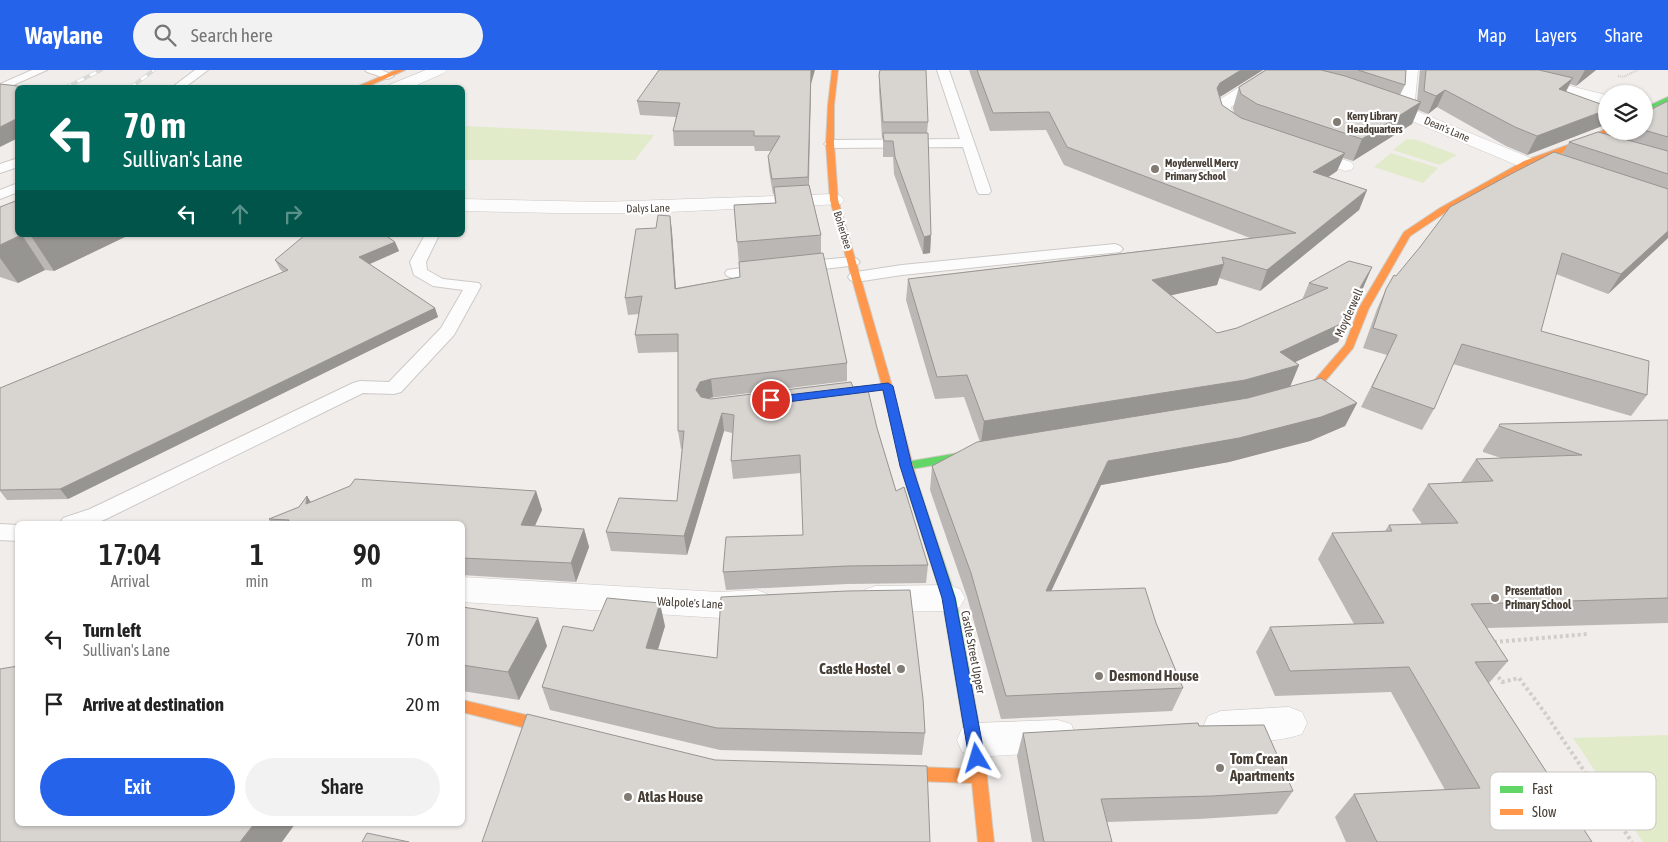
<!DOCTYPE html>
<style>
body{margin:0;font-family:"Asap Condensed",sans-serif;background:#f2f2f2;color:#222;height:100vh;display:flex;flex-direction:column;font-size:19px;white-space:nowrap}
*{box-sizing:border-box;margin:0}
p{font-size:16px;color:#767676}
.icon{flex:none;width:28px;height:28px;fill:none;stroke:currentColor;stroke-width:2;stroke-linecap:round;stroke-linejoin:round}
.map{position:relative;flex:1;overflow:hidden}
.details{position:absolute;left:15px;top:451px;width:450px;height:305px;display:flex;flex-direction:column;background:#fff;border-radius:8px;box-shadow:0 1px 4px #0004}
.details>*{flex:none}
.guide{position:absolute;left:15px;top:15px;width:450px;height:152px;border-radius:8px;box-shadow:0 1px 4px #0004;background:#00695c;color:#fff;overflow:hidden}
.fabs{position:absolute;left:1598px;top:15px;display:grid;gap:10px}
.fabs a{display:grid;place-items:center;width:55px;height:55px;border-radius:50%;background:#fff;box-shadow:0 1px 4px #0004;font-size:25px}
.pin{position:absolute;display:grid;place-items:center;width:42px;height:42px;color:#fff;margin:-21px;border:2px solid #fff;border-radius:50%;box-shadow:0 1px 5px #0007}
.me{position:absolute;width:55px;margin:-28px;rotate:353deg;stroke-linejoin:round;filter:drop-shadow(0 0 4px #0008)}
.turn{display:flex;align-items:center;gap:18px;height:105px;padding:0 25px;font-size:22px}
.turn .icon{width:65px;height:65px;stroke-width:2.5}
.turn b{display:block;font-size:35px;line-height:42px}
.lanes{display:flex;align-items:center;height:48px;padding:0 25px;background:#0003;justify-content:center;gap:25px;direction:ltr}
.lanes .off{opacity:.35}
.eta{display:flex;justify-content:space-evenly;align-items:center;height:85px;text-align:center}
.eta b{font-size:30px;font-weight:600;line-height:35px}
.primary-button{display:flex;gap:10px;margin-top:auto;padding:10px 25px}
.primary-button a{flex:1;height:58px;border-radius:30px;background:#2563eb;color:#fff;font-size:20px;font-weight:600;line-height:58px;text-align:center}
.primary-button a+a{background:#f2f2f2;color:#222}
ul{padding:0;list-style:none}
li{display:flex;align-items:center;gap:15px;height:65px;padding:0 25px}
li div{flex:1}
li b{display:block;font-size:19px}
li em{font-style:normal}
header{display:flex;align-items:center;gap:30px;box-sizing:border-box;height:70px;padding:0 25px;background:#2563eb;color:#fff}
header strong{font-size:24px}
nav{display:flex;gap:28px;margin-inline-start:auto;font-size:18px}
.search{width:350px;height:45px;background:#f2f2f2;display:flex;align-items:center;gap:12px;box-sizing:border-box;padding:0 18px;border-radius:28px;color:#767676;font-size:19px}
.map>svg:first-child{display:block}
.green{fill:#e1ebc9}
.lines{fill:none;stroke-linecap:round;stroke-linejoin:round}
.lane-casing{stroke:#cdc9c6;stroke-width:2}
.street-casing{stroke:#cdc9c6;stroke-width:1}
.fast-casing{stroke:#d0cac1;stroke-width:2}
.slow-casing{stroke:#d0cac1;stroke-width:2}
.path-far1{stroke:#d1ceca;stroke-width:2;stroke-dasharray:1 1;stroke-linecap:butt}
.path{stroke:#d1ceca;stroke-width:4;stroke-dasharray:3 3;stroke-linecap:butt}
.lane{fill:#fdfcfc;fill-rule:evenodd}
.street{fill:#fdfcfc;fill-rule:evenodd}
.fast{fill:#63d668;fill-rule:evenodd}
.slow{fill:#ff974d;fill-rule:evenodd}
.rail-casing{stroke:#d9d9d8;stroke-width:4}
.rail{stroke:#fff;stroke-width:2.5;stroke-dasharray:7;stroke-linecap:butt}
.wall{fill:#bab7b4}
.shaded-wall{fill:#979592}
.building{fill:#d8d5d1;stroke:#979592}
.route{fill:#2563eb;stroke:#184099}
.poi-dot{fill:#827b74;stroke:#fff;stroke-width:2}
.labels{text-anchor:middle;stroke-width:4.5;stroke-linejoin:round;paint-order:stroke}
.far-poi-label{font-size:11px;font-weight:bold;fill:#473e35;stroke:#fff;text-anchor:start}
.far-street-label{font-size:11px;fill:#473e35;stroke:#fff}
.street-label{font-size:12px;fill:#473e35;stroke:#fff}
.poi-label{font-size:12px;font-weight:bold;fill:#473e35;stroke:#fff;text-anchor:start}
.near-poi-label{font-size:15px;font-weight:bold;fill:#473e35;stroke:#fff;text-anchor:start}
.key{fill:#fff;stroke:#c8c5c2;stroke-width:1}
.key-label{font-size:14px;fill:#473e35}
</style>
<header>
<strong>Waylane</strong>
<div class="search"><svg class="icon" aria-label="search" viewBox="0 0 24 24"><circle cx="10" cy="10" r="6"/><path d="M15 15l6 6"/></svg>Search here</div>
<nav><a>Map</a><a>Layers</a><a>Share</a></nav>
</header>
<div class="map">
<svg width="1668" height="772" viewBox="0 0 1668 772">
<rect width="100%" height="100%" fill="#f0edea"/>
<path class="green" d="M463,56L654,65L635,90H463Z
M1407,69L1417,70L1457,85L1440,95L1393,80Z
M1391,83L1438,98L1423,113L1374,97Z
M1668,665V772H1643L1573,668Z"/>
<g class="lines">
<defs>
<path id="lane" d="M32,0H47L0,21V14Z
M195,0H208L184,18H171Z
M365,0H382L394,6L388,9L367,2Z
M937,0H949L991,121L989,124H979L977,121L963,77L830,78L824,74L830,70L960,69Z
M18,88V97L0,103V94Z
M18,113V122L0,129V120Z
M425,165H439L426,192L427,200L443,209L479,213L481,216L454,265L401,322L394,324L363,323L106,449L94,454H60L63,448L90,439L353,313L360,311L389,312L441,258L463,220L433,216L414,205L410,192Z
M1115,174L1120,176L1123,179L1120,182L902,205L856,212L850,210L848,207L850,204L856,202L902,195Z
M852,187L857,189L860,192L857,195L799,202L793,200L791,197L793,194L799,192Z
M765,195L771,197L773,200L771,203L733,208L727,206L725,203L727,200Z
M0,454L18,455V471L0,470Z"/>
<path id="street" d="M426,0H447L444,3L410,18H387L389,15Z
M1266,0H1285L1231,37L1233,46L1252,61L1249,65C1239,67 1221,58 1217,48C1215,44 1215,39 1214,35L1216,32Z
M1402,0H1418L1414,40L1533,89L1536,93L1533,97L1527,98L1521,97L1400,46L1374,37L1372,34L1374,31L1380,29L1399,34Z
M1481,0H1507L1606,25V35L1484,3Z
M1305,77L1351,92L1354,96L1351,100L1345,101L1299,86L1296,82L1299,78Z
M834,124L841,126L844,130L841,134L648,143H555L462,141V129L602,132Z
M462,507L720,522L757,520L768,524L773,533L768,542L757,546L720,548L462,532Z
M949,515L960,519L965,528L960,537L949,541L875,542L864,538L859,529L864,520L875,516Z
M1289,637L1302,642L1307,653L1302,664C1280,672 1229,676 1208,668L1203,657L1208,646L1221,641Z
M1058,650L1071,654L1076,666L1071,678L1058,682L975,687L962,682L957,670L962,658L975,653Z"/>
<path id="fast" d="M1668,27V31L1644,42V38Z
M982,379L986,380L988,383L986,386L906,400L900,396L906,392Z
M911,407L917,411L956,528L985,689L982,694L977,696L972,694L969,689L942,528L905,411Z"/>
<path id="slow" d="M396,0H405L364,18H354Z
M832,0H838L834,35V74L838,130L892,316L917,411L911,415L905,411L882,316L830,130L826,74L828,35Z
M1606,59V61H1609L1608,62L1590,73L1530,95L1446,142L1410,166L1369,238L1353,278L1315,323L1292,329L1288,328L1287,326L1288,324L1307,319L1345,275L1359,238L1404,162L1440,138L1524,91L1584,69Z
M462,630L561,653L566,655L568,660L566,665L561,667L462,642Z
M977,682L982,684L985,689L994,772H978L972,713L889,710L884,708L881,703L884,698L889,696L970,699L969,689L972,684Z"/>
</defs>
<use href="#lane" class="lane-casing"/>
<use href="#street" class="street-casing"/>
<use href="#fast" class="fast-casing"/>
<use href="#slow" class="slow-casing"/>
<path class="path-far1" d="M1618,6L1623,7L1638,0"/>
<path class="path" d="M1494,572L1588,564
M1495,602L1502,612L1519,608L1545,643L1632,772"/>
<use href="#lane" class="lane"/>
<use href="#street" class="street"/>
<use href="#fast" class="fast"/>
<use href="#slow" class="slow"/>
<defs>
<path id="rail" d="M65,18L101,0
M130,18L154,0"/>
</defs>
<use href="#rail" class="rail-casing"/>
<use href="#rail" class="rail"/>
</g>
<path class="wall" d="M880,0L928,52L927,63L931,165L930,183L923,184L894,104L893,87H883V68H882L879,20Z
M969,0H1263L1220,27L1222,35L1234,43L1233,38L1239,17L1266,0H1406L1405,15L1400,25L1417,31L1420,0H1596L1576,16L1570,14L1566,22L1602,56L1527,85L1506,76L1437,37L1428,44L1418,40L1412,54L1353,91L1343,88L1337,101L1328,107L1367,120L1359,140L1260,221L1219,208L1217,215L1171,225L1217,263L1237,258L1302,230L1309,213L1372,197L1363,218L1355,231L1338,272L1295,292L1299,295L1290,316L1357,333L1345,356L1310,371L1229,392L1101,415L1051,521L1156,553L1183,618L1172,641L1001,649L967,527L930,420L932,396L980,372L964,327L935,329L906,230L908,209L1250,168L1064,95L1046,60L990,61Z
M811,14L809,115L821,165V184L847,293V311L709,328L711,329L853,317L877,358L896,421L928,495L926,513L847,514L726,520L723,502L803,465L801,403L733,409L731,391L732,363L724,361L687,485L611,481L606,462L677,431L682,379H681L678,361V282L638,283L635,265L639,244L628,245L625,228L656,158L670,146L672,162L676,218L740,207L734,135L775,133L774,124H773L769,101L768,86L772,81H755L754,76H674L673,61L676,47L640,45L637,31Z
M1668,31V168L1608,224L1556,204L1541,261L1647,325L1631,346L1453,294L1434,339L1422,360L1361,337L1387,285L1363,278L1377,239L1386,219L1396,206L1562,85L1569,72L1610,65L1612,61H1644V43Z
M0,137L129,165L54,201L45,200L18,213L0,207Z
M395,172L399,181L369,194L435,238L438,247L68,429L7,430L0,421V318L283,202L280,199L275,190Z
M1668,350V553L1487,558L1508,591L1489,613L1592,772H1346L1335,747L1354,724L1445,720L1391,622L1275,626L1256,582L1270,557L1354,554L1318,489L1332,463L1385,461L1389,455L1422,454L1412,440L1428,414L1461,412L1476,389L1501,388L1483,382V380L1500,354Z
M536,421L542,440L535,456L584,459L589,477L576,512L462,505V454H271L269,449L299,437L307,426L311,432Z
M462,537L547,576L519,630L462,621Z
M665,556L658,580L925,663L922,685L720,680L550,640L542,617L593,561Z
M1199,656L1293,721L1277,744L1199,749L1107,752L1112,772H1032L1017,686L1023,663Z"/>
<path class="shaded-wall" d="M811,0H815L811,14L808,123V107Z
M1241,0H1263L1215,30L1217,18L1220,13Z
M1585,0H1596L1576,16Z
M1573,8L1563,26L1559,19Z
M1445,20L1437,37L1428,44L1436,26Z
M1421,32L1412,54L1353,91L1362,69Z
M1606,40V48L1602,56L1527,85L1537,66Z
M18,48V68L0,77V57Z
M1345,83L1337,101L1306,122L1313,102Z
M1367,120L1359,140L1260,221L1267,200Z
M670,146L672,162L677,236L675,219Z
M1668,161V168L1608,224L1621,204Z
M22,165L45,200L18,213L0,188V175Z
M34,165H129L54,201L31,166Z
M931,165L930,183L923,184L924,167Z
M395,172L399,181L363,197L359,187Z
M1224,194L1217,215L1146,231L1152,210Z
M1372,197L1363,218L1351,237L1361,216Z
M435,238L438,247L68,429L60,419Z
M1347,251L1338,272L1274,302L1299,295L1290,317L1237,332L981,373L984,351L1280,282Z
M711,309L713,327L702,330L696,320L700,312Z
M1357,333L1345,356L1310,371L1229,392L1101,415L1040,545L1046,521L1108,391Z
M722,343L724,361L687,485L684,466Z
M536,421L542,440L527,473L521,455Z
M307,426L317,444L306,434Z
M584,459L589,477L576,512L571,493Z
M660,533L665,556L651,601L646,578Z
M538,548L547,576L519,630L508,602Z
M254,754H295L282,772H240Z"/>
<path class="building" d="M659,0H811L808,107L772,109L768,86L780,66H754V61H673L680,33L637,31Z
M880,0H926L928,52H883L879,5Z
M977,0H1241L1220,13L1217,18L1222,35L1241,48L1345,83L1313,102L1367,120L1267,200L1222,187L1224,194L1152,210L1217,263L1237,258L1328,218L1309,213L1349,191L1372,197L1361,216L1347,251L1280,282L1299,295L1245,310L984,351L967,305L937,307L908,209L1296,163L1067,77L1049,42L993,43Z
M1266,0H1321L1345,6L1421,32L1362,69L1257,34L1241,24L1239,17Z
M1358,0H1406L1405,15Z
M1426,0H1539L1573,8L1559,19L1606,36V40L1537,66L1515,57L1445,20L1436,26L1424,21Z
M0,14L36,18H18V48L0,57Z
M1668,31V67L1644,60V43Z
M1598,62L1668,81V104L1569,72Z
M883,63H928L931,165L924,167L895,87L893,71H884Z
M1554,82L1668,119V161L1621,204L1562,183L1541,261L1649,291L1647,325L1462,274L1434,339L1372,317L1397,265L1373,258L1386,219L1394,205L1396,206L1420,177L1450,137L1511,104Z
M809,115L821,165L737,172L734,135L776,133L774,117Z
M18,130V165H21L0,175V137Z
M658,145L670,146L675,219L740,207L739,192L823,183L847,293L711,309L700,312L696,320L701,327L711,329L851,312L853,317L867,316L877,358L896,421L904,417L928,495L847,496L723,502L726,467L803,465L800,385L731,391L734,345L722,343L684,466L606,462L619,428L677,431L684,361H678V264L635,265L642,226L625,228L636,159L656,158Z
M305,165H385L395,172L359,187L435,238L60,419L0,420V318L288,200L275,190Z
M1321,308L1357,333L1321,347L1239,368L1108,391L1046,521L1145,518L1156,553L1183,618L1006,626L971,503L932,396L977,372L1248,328Z
M1668,350V528L1471,534L1508,591L1475,592L1592,772H1377L1354,724L1480,718L1409,597L1290,601L1270,557L1384,553L1332,463L1392,461L1389,455L1458,453L1428,414L1493,411L1476,389L1582,385L1499,356L1500,354Z
M355,409L536,421L521,455L584,459L571,493L462,488V454H341L328,453L327,454H287L289,450L269,449L299,437L307,426L306,434L350,416Z
M910,520L923,629L925,663L717,658L542,617L563,556L593,561L607,528L660,533L646,578L717,588L721,527L847,521Z
M462,537L538,548L508,602L462,595Z
M18,596V754H254L240,772H0V599Z
M527,644L715,690L927,696L930,772H482Z
M1198,653L1199,656L1264,655L1293,721L1212,726L1101,729L1112,772H1044L1023,663Z
M367,763L409,772H362Z"/>
<path class="route" d="M888,313L893,316L912,396L955,528L985,688L982,693L977,695L972,693L969,688L942,528L900,396L883,320L771,334L766,330L771,327Z"/>
<g class="poi-dot">
<circle cx="1337" cy="52" r="5"/>
<circle cx="1155" cy="99" r="5"/>
<circle cx="1495" cy="528" r="5"/>
<circle cx="901" cy="599" r="5"/>
<circle cx="1099" cy="606" r="5"/>
<circle cx="1220" cy="698" r="5"/>
<circle cx="628" cy="727" r="5"/>
</g>
<g class="labels">
<g class="far-poi-label">
<text x="1347" y="50">Kerry Library<tspan x="1347" dy="13">Headquarters</tspan></text>
<text x="1165" y="97">Moyderwell Mercy<tspan x="1165" dy="13">Primary School</tspan></text>
</g>
<g class="far-street-label">
<text transform="translate(1447 59) rotate(23)" y="4">Dean's Lane</text>
<text transform="translate(648 138) rotate(-1)" y="4">Dalys Lane</text>
<text transform="translate(843 160) rotate(73)" y="4">Boherbee</text>
</g>
<g class="street-label">
<text transform="translate(1349 243) rotate(-66)" y="4">Moyderwell</text>
<text transform="translate(690 533) rotate(3)" y="4">Walpole's Lane</text>
<text transform="translate(973 582) rotate(79)" y="4">Castle Street Upper</text>
</g>
<g class="poi-label">
<text x="1505" y="525">Presentation<tspan x="1505" dy="14">Primary School</tspan></text>
</g>
<g class="near-poi-label">
<text x="891" y="604" text-anchor="end">Castle Hostel</text>
<text x="1109" y="611">Desmond House</text>
<text x="1230" y="694">Tom Crean<tspan x="1230" dy="17">Apartments</tspan></text>
<text x="638" y="732">Atlas House</text>
</g>
</g>
<rect x="1490" y="702" width="166" height="58" rx="8" class="key"/>
<rect x="1500" y="716" width="23" height="7" fill="#63d668"/>
<rect x="1500" y="739" width="23" height="6" fill="#ff974d"/>
<g class="key-label">
<text x="1532" y="724">Fast</text>
<text x="1532" y="747">Slow</text>
</g>
</svg>
<div class="fabs">
<a><svg class="icon" aria-label="layers" viewBox="0 0 24 24"><path d="M12 4l9 5-9 5-9-5zM3 14l9 5 9-5"/></svg></a>
</div>
<div class="pin" style="left:771px;top:330px;background:#d93025"><svg class="icon" aria-label="arrive" viewBox="0 0 24 24"><path d="M6 21V4h12l-3 4 3 4H6"/></svg></div>
<svg class="me" style="left:977px;top:688px" viewBox="-20 -20 40 40"><path d="M0-17L14 15 0 8-14 15z" fill="#2563eb" stroke="#fff" stroke-width="4"/></svg>
<div class="guide">
<div class="turn"><svg class="icon" aria-label="left" viewBox="0 0 24 24"><path d="M17 20v-9H6M10 6l-5 5 5 5"/></svg><div><b>70 m</b>Sullivan's Lane</div></div>
<div class="lanes"><svg class="icon" aria-label="left" viewBox="0 0 24 24"><path d="M17 20v-9H6M10 6l-5 5 5 5"/></svg><svg class="icon off" aria-label="ahead" viewBox="0 0 24 24"><path d="M12 20V5M6 11l6-6 6 6"/></svg><svg class="icon off" aria-label="right" viewBox="0 0 24 24"><path d="M7 20v-9h11M14 6l5 5-5 5"/></svg></div>
</div>
<section class="details">
<div class="eta">
<div><b>17:04</b><p>Arrival</p></div>
<div><b>1</b><p>min</p></div>
<div><b>90</b><p>m</p></div>
</div>
<ul>
<li><svg class="icon" aria-label="left" viewBox="0 0 24 24"><path d="M17 20v-9H6M10 6l-5 5 5 5"/></svg><div><b>Turn left</b><p>Sullivan's Lane</p></div><em>70 m</em></li>
<li><svg class="icon" aria-label="arrive" viewBox="0 0 24 24"><path d="M6 21V4h12l-3 4 3 4H6"/></svg><div><b>Arrive at destination</b></div><em>20 m</em></li>
</ul>
<div class="primary-button"><a>Exit</a><a>Share</a></div>
</section>
</div>
